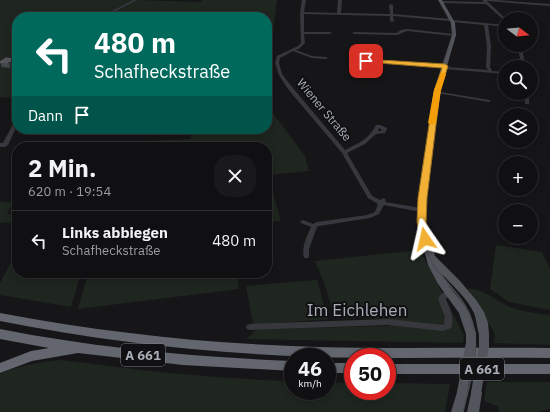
<!DOCTYPE html>
<html lang="de">
<meta charset="utf-8">
<style>
body{margin:0;font-family:"IBM Plex Sans",sans-serif;background:#19191b;color:#f1f3f6;height:100vh;display:flex;flex-direction:column;font-size:15px;white-space:nowrap}
*{box-sizing:border-box;margin:0}
p{font-size:13px;color:#9c9d9f}
.icon{flex:none;width:22px;height:22px;fill:none;stroke:currentColor;stroke-width:2;stroke-linecap:round;stroke-linejoin:round}
.map{position:relative;flex:1;overflow:hidden}
.sheet{position:absolute;left:12px;top:142px;width:260px;height:136px;display:flex;flex-direction:column;background:#101012;border-radius:16px;box-shadow:0 2px 10px #0003,0 0 0 1px #303032}
.sheet>*{flex:none}
.banner{position:absolute;left:12px;top:12px;width:260px;height:122px;border-radius:16px;box-shadow:0 2px 10px #0003,0 0 0 1px #303032;background:#00695c;color:#fff;overflow:hidden}
.needle{width:26px;rotate:106deg}
.buttons{position:absolute;left:498px;top:12px;display:grid;gap:8px}
.buttons a{display:grid;place-items:center;width:40px;height:40px;border-radius:50%;background:#101012;box-shadow:0 2px 10px #0003,0 0 0 1px #303032;font-size:20px}
.speed{position:absolute;left:284px;top:348px;display:flex;gap:8px;font-size:20px;font-weight:700;text-align:center}
.speed>*{display:grid;place-content:center;width:52px;height:52px;border-radius:50%;background:#101012;box-shadow:0 2px 10px #0003,0 0 0 1px #303032;line-height:1}
.speed small{font-size:10px;font-weight:400}
.speed .limit{border:6px solid #d22;background:#fff;color:#111}
.pin{position:absolute;display:grid;place-items:center;width:34px;height:34px;color:#fff;margin:-17px;border-radius:8px;box-shadow:0 2px 6px #0006}
.me{position:absolute;width:44px;margin:-22px;rotate:349deg;stroke-linejoin:round;filter:drop-shadow(0 0 3px #0008)}
.turn{display:flex;align-items:center;gap:14px;height:84px;padding:0 16px;font-size:18px}
.turn .icon{width:52px;height:52px;stroke-width:2.5}
.turn b{display:block;font-size:28px;line-height:34px}
.then{display:flex;align-items:center;height:38px;padding:0 16px;background:#0003;gap:8px;font-size:15px}
.round{display:grid;place-items:center;flex:none;width:42px;height:42px;border-radius:16px;background:#19191b}
.headline{display:flex;align-items:center;justify-content:space-between;height:68px;padding:0 16px}
h1{font-size:24px;font-weight:800;line-height:30px}
ul{padding:0;list-style:none}
li{display:flex;align-items:center;gap:12px;height:60px;padding:0 16px;border-top:1px solid #303032}
li div{flex:1}
li b{display:block;font-size:15px}
li em{font-style:normal}
.map>svg:first-child{display:block}
.green{fill:#1e261f}
.lines{fill:none;stroke-linecap:round;stroke-linejoin:round}
.minor{fill:#37383d;fill-rule:evenodd}
.major{fill:#53555c;fill-rule:evenodd}
.highway{fill:#63666e;fill-rule:evenodd}
.tram-far1{stroke:#4a4c52;stroke-width:1}
.tram{stroke:#4a4c52;stroke-width:1.5}
.major-bridge{stroke:#53555c;stroke-width:10}
.wall{fill:#47494d}
.shaded-wall{fill:#2f3033}
.building{fill:#525359;stroke:#5f6168}
.route{fill:#f2b134;stroke:#9d7322}
.slow{fill:#f59e0b}
.labels{text-anchor:middle;stroke-width:4;stroke-linejoin:round;paint-order:stroke}
.far-street-label{font-size:12px;fill:#a8adb8;stroke:#111113}
.shield{fill:#111113;stroke:#7b7e86;stroke-width:1}
.shield-label{font-size:13px;font-weight:bold;fill:#a8adb8}
.near-street-label{font-size:17px;fill:#a8adb8;stroke:#111113}
</style>
<div class="map">
<svg width="550" height="412" viewBox="0 0 550 412">
<rect width="100%" height="100%" fill="#161618"/>
<path class="green" d="M0,0H132L101,17H17V98L0,97Z
M136,0L201,2L202,0H277L271,46H267V17H106Z
M267,109H270L305,156L309,171L268,175L281,221L267,222V147H121V144L125,142L191,139L190,129H267Z
M0,202H14L7,214H17V222L0,223Z
M496,245L542,252L550,269V310L509,302L490,289Z
M12,249H17V273H81L71,307L0,295V283L12,260Z
M420,250L464,335L463,343L246,339L257,329L390,326V319L334,317L324,282L315,261Z
M88,273H237L239,289L78,309Z
M317,280L328,319L257,325L253,324L246,286Z
M467,289C484,287 497,303 513,308C524,312 538,313 550,315V345L494,343L495,334Z
M61,360C138,370 215,379 293,381V391H327V382L353,383V391H387V383L450,384L445,412H0V374C19,365 40,362 61,360Z
M487,382H550V409L537,412H499V407L484,401Z"/>
<g class="lines">
<path class="minor" d="M133,0H137L105,17H100Z
M302,0H306L304,12L337,13L338,0H342L341,13L390,14L389,5L391,4L393,5V14L451,19L453,20L505,25V27L488,25L491,46L490,67L492,71L505,72V74L445,69L443,68L444,67L350,60L348,59L350,58L445,65L447,66L446,67L488,70L486,67L487,46L484,25L452,22L450,21L393,16L394,21L392,22L390,21V16H388L304,14V32H330L332,33L330,34H304L305,43L300,48L296,50L312,56L326,57L328,58L326,59L312,58L293,51L280,58L279,63L282,74L292,87L345,150C359,143 369,139 376,125H380L387,128V129L385,133L376,134L365,144L347,153L372,196L380,200L383,198L385,199L386,200L385,202L421,208L424,210L421,212L384,205L379,214L370,218L319,226L317,227L309,249V256L308,258H304C301,248 307,236 311,227L301,223L300,222L301,221L303,220L313,224L317,222L367,215L375,212L378,204L368,198L342,153L288,89L279,75L275,63L277,56L298,46L301,43L300,13ZM379,128L382,130L381,131H378Z
M482,0H496L550,4V6L487,1L506,19H505V21L486,4L441,3L439,2L441,1L484,2Z
M407,29L454,34L456,35L454,36L407,31L397,35L354,34L352,33L354,32L396,33L401,30Z
M517,45H521L526,67H522Z
M435,91L489,100L491,101L489,102L437,93H435Z
M525,93H529V104H525Z
M15,120H17V126L8,145L5,147H0V143H3Z
M449,290L452,291L453,293L446,299C450,309 455,318 451,328L443,331L388,325L250,330L247,329L246,327L247,325L250,324L388,319L443,325L444,324L445,317L438,299L441,294Z"/>
<path class="major" d="M438,0H442L455,23L456,35L440,90L425,210V222L435,256L460,281L476,300L484,312L488,323L489,334L488,337L484,338L480,337C477,330 477,321 474,313C467,298 453,286 442,274C448,287 458,296 466,308C471,315 474,325 476,334L475,337L471,338L467,337L459,313L438,284L428,265L417,222V210L434,90L452,35L451,23Z
M462,388L466,389L468,393L463,412H451L458,389Z
M476,388L480,389L482,393L479,412H467L472,389Z"/>
<path class="highway" d="M0,313C105,333 211,344 318,347C395,349 473,347 550,348V358C471,357 392,359 315,357C209,353 104,342 0,321Z
M0,329C97,348 194,357 293,361V371L183,365L78,353L32,361L0,373V363L31,351L49,348L0,339Z
M327,363H353V373H327Z
M387,364H550V374H387Z"/>
<path class="tram-far1" d="M434,266L425,248L419,218L428,139L436,89L453,34L451,21L439,0"/>
<path class="tram" d="M433,265C443,278 455,290 464,304C486,338 471,376 463,412"/>
<path class="major-bridge" d="M462,393L471,343V334
M476,393L484,346V334"/>
</g>
<path class="wall" d="M6,58L15,64L10,68L2,67L0,62Z"/>
<path class="shaded-wall" d="M14,59L15,64L10,68L8,62Z"/>
<path class="building" d="M6,58L14,59L8,62H0Z"/>
<path class="route" d="M364,59L445,64L448,66L440,92L427,198L426,222L430,239L428,241H422L420,239L417,222L418,198L434,92L442,68L366,62L363,61Z"/>
<path class="slow" d="M441,72L446,74L441,90L436,123L432,125L428,123L434,90Z"/>
<g class="labels">
<g class="far-street-label">
<text transform="translate(324 110) rotate(50)" y="4">Wiener Straße</text>
</g>
<g class="shield">
<rect x="121" y="344" width="44" height="22" rx="3"/>
<rect x="460" y="358" width="44" height="22" rx="3"/>
</g>
<g class="shield-label">
<text x="143" y="360">A 661</text>
<text x="482" y="374">A 661</text>
</g>
<g class="near-street-label">
<text x="357" y="316">Im Eichlehen</text>
</g>
</g>
</svg>
<div class="buttons">
<a><svg class="needle" viewBox="-14 -14 28 28"><path d="M0-13l5 13h-10z" fill="#e53935"/><path d="M0 13l5-13h-10z" fill="#9c9d9f"/></svg></a>
<a><svg class="icon" aria-label="search" viewBox="0 0 24 24"><circle cx="10" cy="10" r="6"/><path d="M15 15l6 6"/></svg></a>
<a><svg class="icon" aria-label="layers" viewBox="0 0 24 24"><path d="M12 4l9 5-9 5-9-5zM3 14l9 5 9-5"/></svg></a>
<a>+</a>
<a>−</a>
</div>
<div class="speed"><div>46<small>km/h</small></div><div class="limit">50</div></div>
<div class="pin" style="left:366px;top:61px;background:#d93025"><svg class="icon" aria-label="arrive" viewBox="0 0 24 24"><path d="M6 21V4h12l-3 4 3 4H6"/></svg></div>
<svg class="me" style="left:425px;top:239px" viewBox="-20 -20 40 40"><path d="M0-17L14 15 0 8-14 15z" fill="#f2b134" stroke="#fff" stroke-width="4"/></svg>
<div class="banner">
<div class="turn"><svg class="icon" aria-label="left" viewBox="0 0 24 24"><path d="M17 20v-9H6M10 6l-5 5 5 5"/></svg><div><b>480 m</b>Schafheckstraße</div></div>
<div class="then">Dann<svg class="icon" aria-label="arrive" viewBox="0 0 24 24"><path d="M6 21V4h12l-3 4 3 4H6"/></svg></div>
</div>
<section class="sheet">
<div class="headline"><div><h1>2 Min.</h1><p>620 m · 19:54</p></div><a class="round"><svg class="icon" aria-label="close" viewBox="0 0 24 24"><path d="M6 6l12 12M18 6L6 18"/></svg></a></div>
<ul>
<li><svg class="icon" aria-label="left" viewBox="0 0 24 24"><path d="M17 20v-9H6M10 6l-5 5 5 5"/></svg><div><b>Links abbiegen</b><p>Schafheckstraße</p></div><em>480 m</em></li>
</ul>
</section>
</div>
